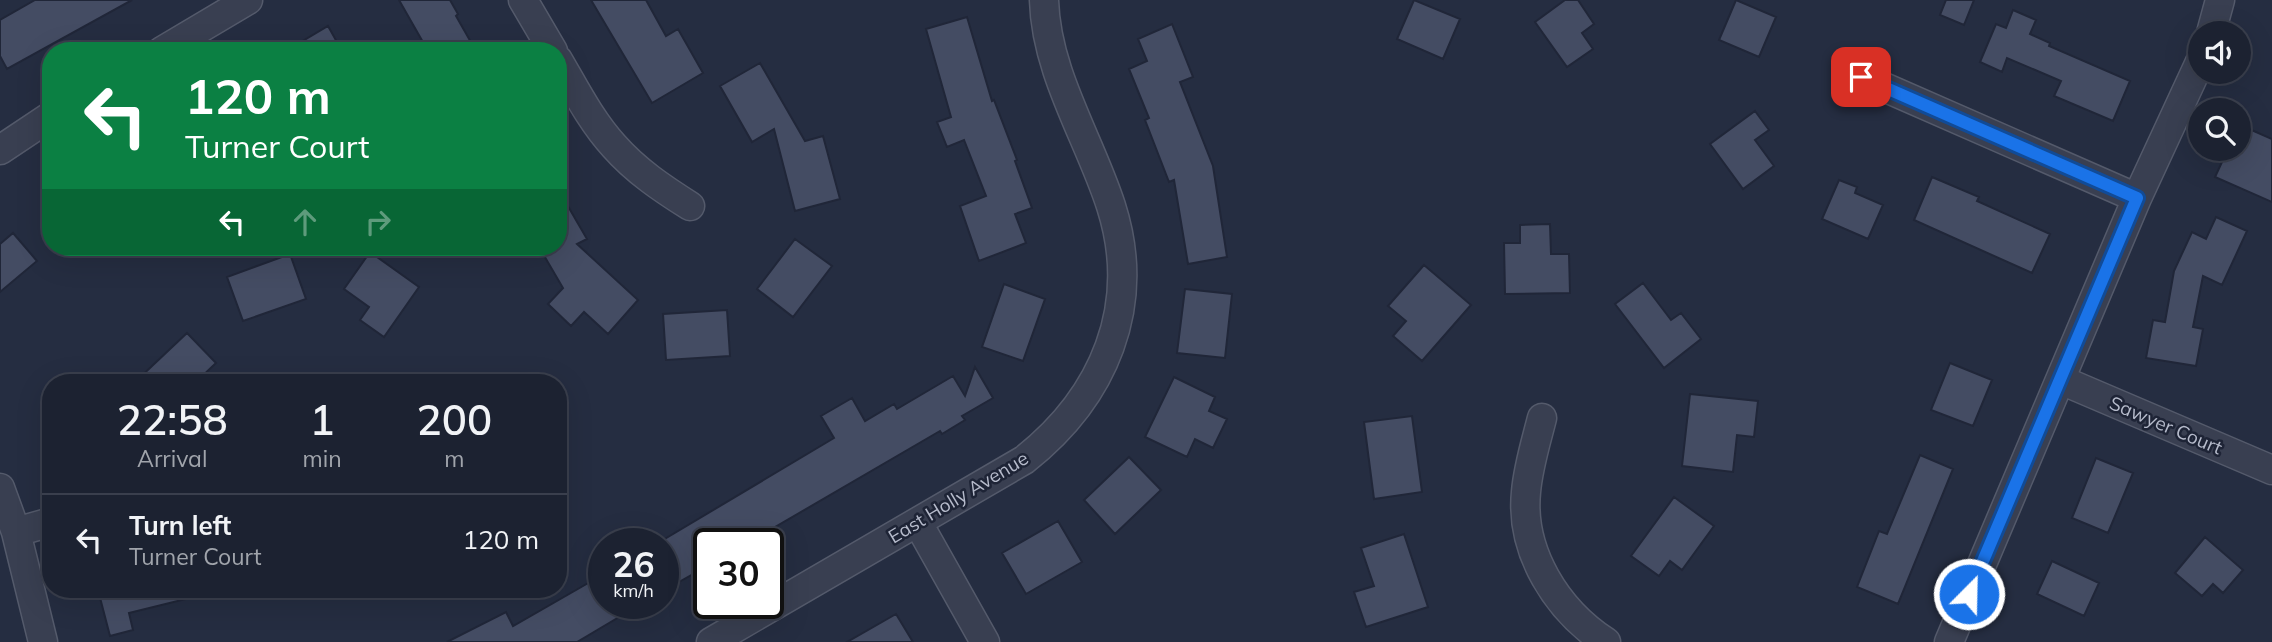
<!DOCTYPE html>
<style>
body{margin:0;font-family:Mulish,sans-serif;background:#292f3d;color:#f1f3f6;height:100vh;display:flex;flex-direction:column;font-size:26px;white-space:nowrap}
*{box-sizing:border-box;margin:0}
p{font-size:23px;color:#a0a4ab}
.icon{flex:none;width:38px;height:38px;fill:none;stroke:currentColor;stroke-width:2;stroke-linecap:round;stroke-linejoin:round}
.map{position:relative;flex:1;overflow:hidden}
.panel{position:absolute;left:42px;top:374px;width:525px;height:224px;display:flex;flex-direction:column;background:#1c2231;border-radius:28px;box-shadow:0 7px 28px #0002,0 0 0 2px #3a3f4d}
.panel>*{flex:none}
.guide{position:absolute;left:42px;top:42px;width:525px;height:214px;border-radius:28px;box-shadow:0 7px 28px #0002,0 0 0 2px #3a3f4d;background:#0b8043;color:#fff;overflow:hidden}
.controls{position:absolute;left:2188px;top:21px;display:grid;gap:14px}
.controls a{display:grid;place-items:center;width:63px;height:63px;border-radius:50%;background:#1c2231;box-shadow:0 7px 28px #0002,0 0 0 2px #3a3f4d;font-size:35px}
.speed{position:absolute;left:588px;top:528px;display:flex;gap:14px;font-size:35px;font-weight:700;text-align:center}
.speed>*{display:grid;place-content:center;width:91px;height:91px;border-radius:50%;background:#1c2231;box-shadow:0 7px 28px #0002,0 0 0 2px #3a3f4d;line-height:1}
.speed small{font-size:18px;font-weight:400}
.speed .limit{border:4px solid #111;border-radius:10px;background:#fff;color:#111}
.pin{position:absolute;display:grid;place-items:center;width:60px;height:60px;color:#fff;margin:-30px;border-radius:14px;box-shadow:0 4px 10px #0006}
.me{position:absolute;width:77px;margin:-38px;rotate:23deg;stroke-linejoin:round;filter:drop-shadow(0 0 5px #0008)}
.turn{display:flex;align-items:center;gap:24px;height:147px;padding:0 28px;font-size:32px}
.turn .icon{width:91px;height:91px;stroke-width:2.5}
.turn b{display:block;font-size:49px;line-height:60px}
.lanes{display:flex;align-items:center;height:66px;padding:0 28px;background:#0003;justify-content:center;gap:35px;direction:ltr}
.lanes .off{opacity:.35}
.eta{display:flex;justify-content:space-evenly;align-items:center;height:119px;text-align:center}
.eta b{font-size:42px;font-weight:600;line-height:49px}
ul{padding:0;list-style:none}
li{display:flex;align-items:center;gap:21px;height:91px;padding:0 28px;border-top:2px solid #3a3f4d}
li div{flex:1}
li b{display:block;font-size:26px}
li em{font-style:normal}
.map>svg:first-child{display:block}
.building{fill:#444c63;stroke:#202638;stroke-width:2}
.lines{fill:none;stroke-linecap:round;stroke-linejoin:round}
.street-casing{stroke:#545a6b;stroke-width:31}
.street{stroke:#393f51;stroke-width:28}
.route-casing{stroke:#114b97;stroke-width:18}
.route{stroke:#1a73e8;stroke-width:12}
.labels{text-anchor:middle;stroke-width:5;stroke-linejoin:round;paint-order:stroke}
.street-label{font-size:19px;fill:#b6bbcb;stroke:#1e2436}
</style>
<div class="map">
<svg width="2272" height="642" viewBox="0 0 2272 642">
<rect width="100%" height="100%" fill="#252d41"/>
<path class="building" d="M35,0H132L7,69L0,56V20Z
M399,0H450L458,14L456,16L476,51H428Z
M591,0H646L666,36L678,29L703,73L652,103Z
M1414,0L1460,19L1443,59L1397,39Z
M1565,0H1578L1594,24L1582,33L1593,49L1567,67L1535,22Z
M1736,0L1776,17L1759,57L1719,40Z
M1946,0H1974L1964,25L1940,15Z
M2013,10L2036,20L2030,34L2050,43L2049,46L2130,81L2113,121L2054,96L2061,81L2007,58L2002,72L1980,62L1996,24L2006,28Z
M967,17L992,101L994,100L1017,160L1015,161L1032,208L1015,214L1026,243L979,261L960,206L986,196L964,140L947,147L937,122L951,117L926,29Z
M1172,24L1193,77L1180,82L1213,166L1227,257L1188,264L1174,180L1169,182L1145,120L1149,118L1129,69L1147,61L1138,39Z
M328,26L342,51H286Z
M760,63L805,141L823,136L840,199L795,211L774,129L752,142L720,86Z
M1755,111L1769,130L1755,140L1774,166L1743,189L1710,144Z
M2238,124L2272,139V202L2215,177L2228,149H2238Z
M1932,177L1979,197L1977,201L2050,234L2032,273L1914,220Z
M1839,180L1857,187L1855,193L1883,205L1868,239L1822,219Z
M558,189L587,239L577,244L638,300L608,334L584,312L571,326L548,304L563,288L539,247H558Z
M2216,217L2247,231L2222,285L2203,276L2193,327L2203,329L2196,366L2146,358L2153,320L2165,322L2174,271L2192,232L2206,239Z
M1550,224L1551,254H1569L1570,293L1505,294L1504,243H1520V225Z
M13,233L37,261L0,292V244Z
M795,239L832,266L793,317L757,289Z
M370,252L419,287L384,337L360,320L369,307L344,289Z
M290,254L306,299L243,321L227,277Z
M1424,265L1471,305L1422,361L1393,336L1406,321L1388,306Z
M1643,283L1671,320L1681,313L1701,339L1664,368L1615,304Z
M1004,284L1045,299L1023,361L982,347Z
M1185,289L1232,294L1225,358L1177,353Z
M727,310L730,356L666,360L663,314Z
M187,333L216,363L195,383H134Z
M1950,363L1992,380L1973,426L1931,410Z
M975,367L993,398L962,416L965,420L942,434L940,431L746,544H709V565L663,591V540L834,438L821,416L852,398L865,421L894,404L897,409L953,376L965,396Z
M1174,377L1215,397L1209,411L1227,419L1213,448L1195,439L1187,457L1145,437Z
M1690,394L1758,401L1754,437L1737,435L1733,472L1682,466Z
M1412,416L1422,492L1374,499L1364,422Z
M1920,455L1953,469L1898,604L1857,587L1879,531L1887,534Z
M1129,457L1161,490L1115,534L1084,500Z
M2096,458L2133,473L2108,533L2072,518Z
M1674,497L1714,526L1682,570L1670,561L1659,576L1631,556Z
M1058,521L1082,562L1026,594L1002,553Z
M1404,534L1428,607L1366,627L1354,592L1374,586L1361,548Z
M2205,537L2243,570L2223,593L2213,584L2202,596L2175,573Z
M2052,561L2099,583L2084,616L2037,594Z
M590,582L603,604H641L577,642H447L506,612L513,626Z
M98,590H194V597L129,613L133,630L110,636Z
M896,614L913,642H847Z"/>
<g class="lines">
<defs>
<path id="street" d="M523,0L553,51
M2211,33L2220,0
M162,51L248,0
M558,60C575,89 591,121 614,146C636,171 663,189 690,206
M1861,77L2137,198
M0,150L51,116
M2061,380L2272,470
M1542,418C1536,442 1528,467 1526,492C1520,552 1557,610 1606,642
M0,488L16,532L43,642
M918,523L985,642
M16,532L51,522
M711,642L1024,460C1104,397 1143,306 1111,206C1089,138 1046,73 1044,0
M1949,642L2137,198L2200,62"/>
</defs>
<use href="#street" class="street-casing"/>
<use href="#street" class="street"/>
</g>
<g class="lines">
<defs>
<path id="route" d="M1861,77L2137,198L1969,594"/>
</defs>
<use href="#route" class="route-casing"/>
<use href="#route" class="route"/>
</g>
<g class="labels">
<g class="street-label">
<text transform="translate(2166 425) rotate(23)" y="7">Sawyer Court</text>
<text transform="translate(958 497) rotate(-31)" y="7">East Holly Avenue</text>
</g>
</g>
</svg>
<div class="controls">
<a><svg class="icon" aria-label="sound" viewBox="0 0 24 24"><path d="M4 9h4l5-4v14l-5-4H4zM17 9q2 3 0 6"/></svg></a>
<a><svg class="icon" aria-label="search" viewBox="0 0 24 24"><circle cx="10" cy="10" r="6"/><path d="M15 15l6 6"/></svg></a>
</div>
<div class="speed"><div>26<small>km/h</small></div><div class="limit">30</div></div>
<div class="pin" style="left:1861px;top:77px;background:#d93025"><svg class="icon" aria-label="arrive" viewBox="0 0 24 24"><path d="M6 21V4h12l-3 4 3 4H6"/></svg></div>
<svg class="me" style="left:1969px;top:594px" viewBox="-20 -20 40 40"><circle r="17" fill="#1a73e8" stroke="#fff" stroke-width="3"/><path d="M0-11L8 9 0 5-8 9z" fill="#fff"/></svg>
<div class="guide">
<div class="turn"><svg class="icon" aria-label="left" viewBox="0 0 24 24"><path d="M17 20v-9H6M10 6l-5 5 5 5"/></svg><div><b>120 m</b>Turner Court</div></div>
<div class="lanes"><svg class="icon" aria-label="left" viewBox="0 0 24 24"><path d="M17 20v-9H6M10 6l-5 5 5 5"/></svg><svg class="icon off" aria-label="ahead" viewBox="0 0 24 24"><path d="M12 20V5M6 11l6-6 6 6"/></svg><svg class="icon off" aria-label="right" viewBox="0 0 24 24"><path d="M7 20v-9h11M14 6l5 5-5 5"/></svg></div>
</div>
<section class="panel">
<div class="eta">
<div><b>22:58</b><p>Arrival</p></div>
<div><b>1</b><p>min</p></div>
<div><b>200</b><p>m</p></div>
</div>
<ul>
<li><svg class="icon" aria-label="left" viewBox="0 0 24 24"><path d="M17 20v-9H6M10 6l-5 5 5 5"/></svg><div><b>Turn left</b><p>Turner Court</p></div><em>120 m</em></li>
</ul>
</section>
</div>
